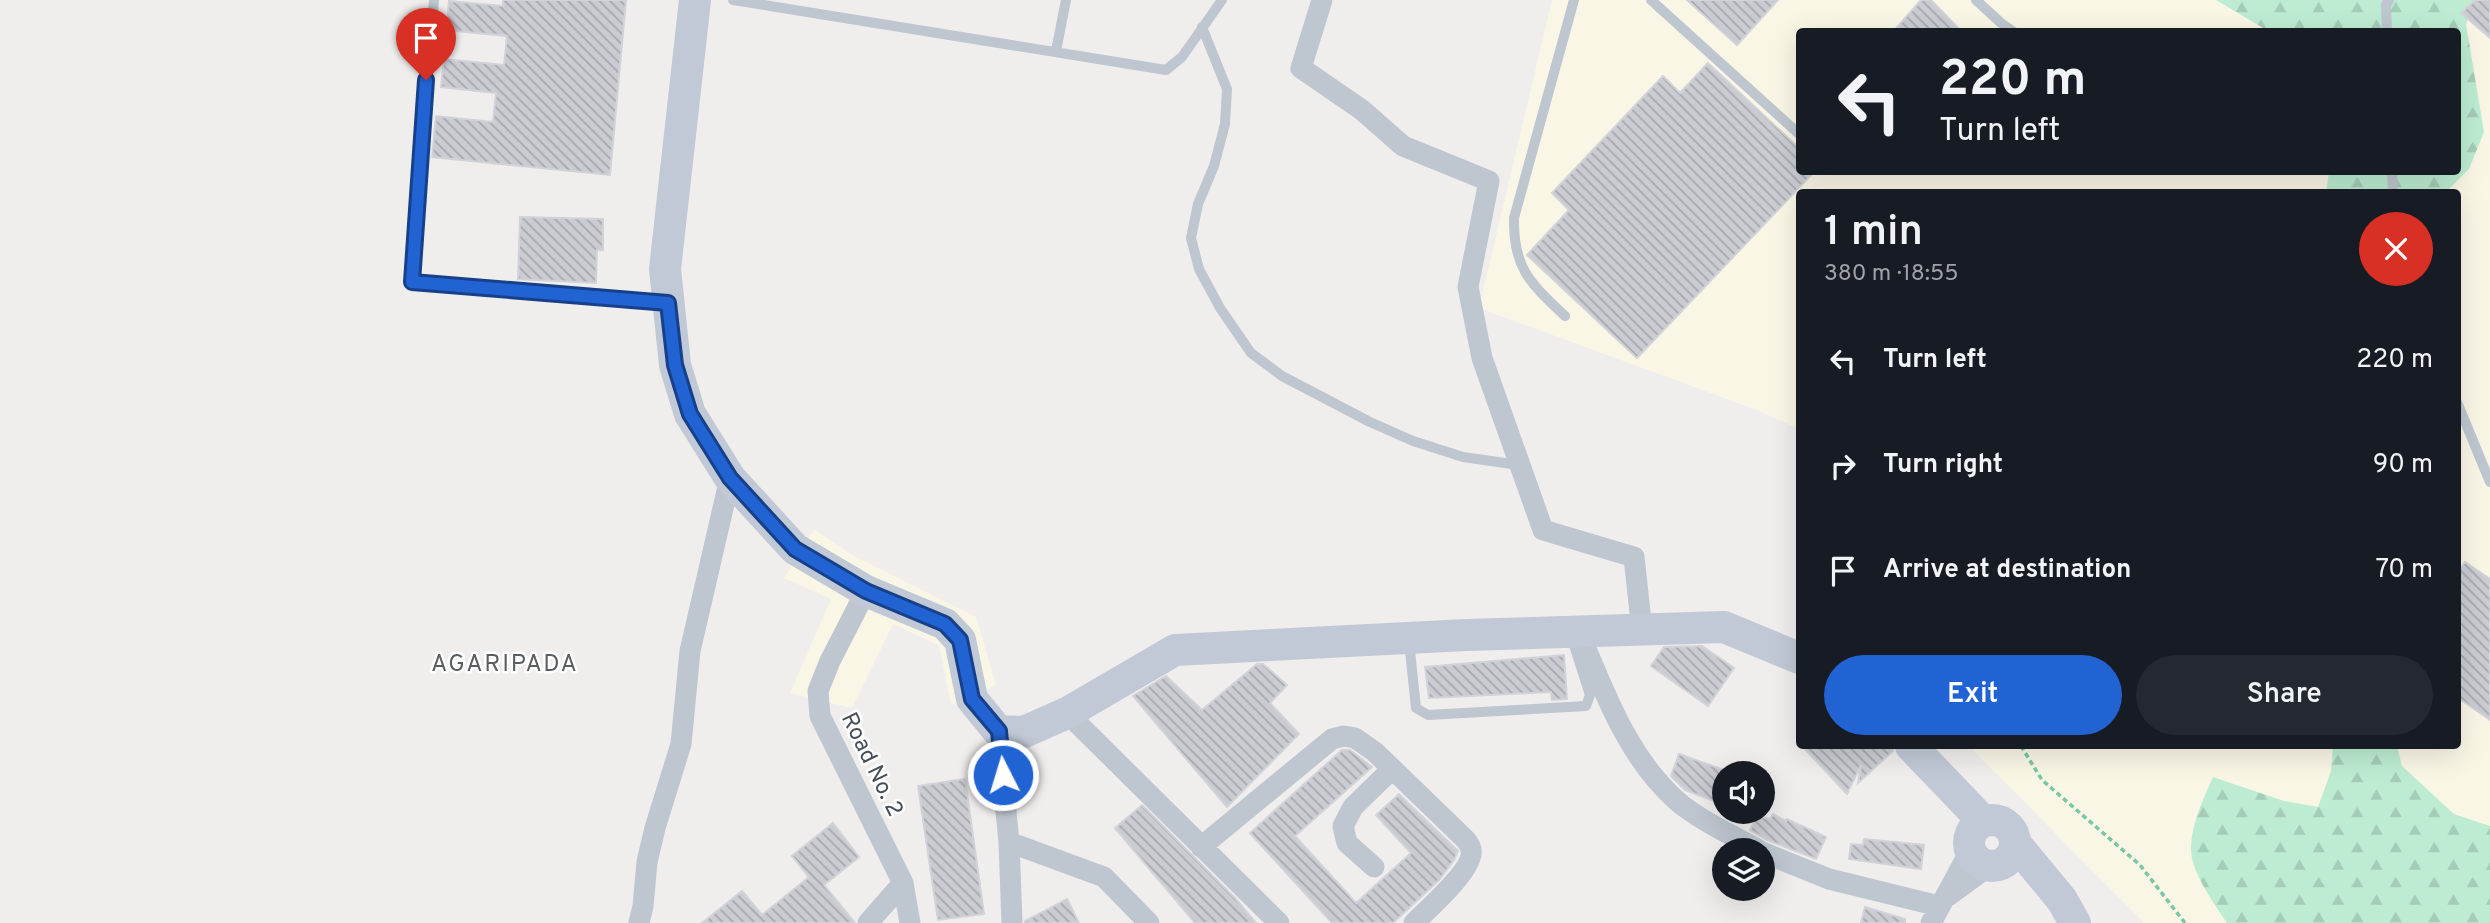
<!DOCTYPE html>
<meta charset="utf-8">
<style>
body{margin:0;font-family:Overpass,sans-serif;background:#242831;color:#f1f3f6;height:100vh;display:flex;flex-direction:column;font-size:26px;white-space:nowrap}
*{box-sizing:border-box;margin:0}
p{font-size:23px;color:#9ea1a6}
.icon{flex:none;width:38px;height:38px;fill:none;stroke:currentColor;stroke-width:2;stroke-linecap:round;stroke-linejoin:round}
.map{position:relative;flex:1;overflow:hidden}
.sheet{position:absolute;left:1796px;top:189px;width:665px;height:560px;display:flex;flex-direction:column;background:#171b24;border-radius:7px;box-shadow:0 7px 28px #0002}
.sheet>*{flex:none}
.guide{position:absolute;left:1796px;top:28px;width:665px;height:147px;border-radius:7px;box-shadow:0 7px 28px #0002;background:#171b24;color:#f1f3f6;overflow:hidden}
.buttons{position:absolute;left:1712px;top:761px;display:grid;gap:14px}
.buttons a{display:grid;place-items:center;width:63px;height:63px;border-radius:50%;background:#171b24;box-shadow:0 7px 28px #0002;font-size:35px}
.pin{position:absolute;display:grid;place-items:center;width:60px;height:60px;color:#fff;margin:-72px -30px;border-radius:50% 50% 50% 0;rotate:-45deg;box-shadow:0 0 7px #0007}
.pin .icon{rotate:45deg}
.me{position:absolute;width:77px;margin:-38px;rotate:355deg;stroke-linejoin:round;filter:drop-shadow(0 0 5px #0008)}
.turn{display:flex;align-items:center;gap:24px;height:147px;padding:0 28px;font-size:32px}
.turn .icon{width:91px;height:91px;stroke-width:2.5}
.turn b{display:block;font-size:49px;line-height:60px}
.round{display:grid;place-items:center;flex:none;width:74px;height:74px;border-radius:37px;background:#242831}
.summary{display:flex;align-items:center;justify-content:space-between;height:119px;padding:0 28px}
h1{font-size:42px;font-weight:600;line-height:52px}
.button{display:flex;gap:14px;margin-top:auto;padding:14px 28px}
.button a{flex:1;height:80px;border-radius:42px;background:#2263d4;color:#fff;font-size:28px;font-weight:600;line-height:80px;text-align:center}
.button a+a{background:#242831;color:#f1f3f6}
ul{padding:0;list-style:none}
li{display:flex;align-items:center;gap:21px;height:105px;padding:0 28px}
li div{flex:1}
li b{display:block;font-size:26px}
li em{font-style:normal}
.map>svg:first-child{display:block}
.commercial{fill:#faf6e6;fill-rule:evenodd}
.forest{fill:url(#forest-firs)}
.building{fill:url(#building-back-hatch);stroke:#d1d3d8;stroke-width:2}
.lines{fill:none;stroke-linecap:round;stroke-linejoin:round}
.path{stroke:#77c8a6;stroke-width:3.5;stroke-dasharray:5 3.5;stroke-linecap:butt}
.lane{stroke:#bec6cf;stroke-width:10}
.street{stroke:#bec6cf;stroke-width:21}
.secondary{stroke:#c0c9d5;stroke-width:32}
.route-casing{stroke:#16408a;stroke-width:18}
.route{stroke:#2263d4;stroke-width:12}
.labels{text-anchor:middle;stroke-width:5;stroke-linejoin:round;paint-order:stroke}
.street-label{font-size:23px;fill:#464f59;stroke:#fff}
.neighbourhood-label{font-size:24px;letter-spacing:2px;fill:#5a5d61;stroke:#fff}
</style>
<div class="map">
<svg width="2490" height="923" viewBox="0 0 2490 923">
<defs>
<pattern id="forest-firs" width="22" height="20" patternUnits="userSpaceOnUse" patternTransform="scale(1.75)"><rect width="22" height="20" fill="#bdecd2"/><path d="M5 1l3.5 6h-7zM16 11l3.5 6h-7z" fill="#a4ccb7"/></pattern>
<pattern id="building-back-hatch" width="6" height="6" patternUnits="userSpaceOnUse" patternTransform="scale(1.75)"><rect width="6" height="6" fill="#caccd2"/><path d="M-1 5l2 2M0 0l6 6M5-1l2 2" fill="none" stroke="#a6a8ad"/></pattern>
</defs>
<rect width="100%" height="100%" fill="#f0eded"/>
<path class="commercial" d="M1552,0H2490V923H2144L1969,746H2457V192H1799V429L1757,410L1479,308ZM1799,32H2457V172H1799Z
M814,529L852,555L976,617L996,685L951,705L939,645L893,624L852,708L790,693L831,599L784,578Z"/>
<path class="forest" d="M2216,0H2475L2466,24L2484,132L2469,169L2446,192H2326L2329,172H2457V32L2268,31Z
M2333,746H2397L2402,766L2454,814L2490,826V923H2227C2215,905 2191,872 2191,850C2191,825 2203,799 2213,777L2284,801L2318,807L2331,771Z"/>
<path class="building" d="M503,0H626L610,175L432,157L436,116L493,122L496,93L441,87L444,59L504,65L507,36L446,30L449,1L503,6Z
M1687,0H1778L1737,45Z
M1921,0H1931L1962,32H1893Z
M2475,0H2490V38L2461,13Z
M1708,63L1799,148V172H1814L1637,358L1527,255L1569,210L1552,193L1663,76L1680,93Z
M520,217L603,219V250H597L596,283L518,279Z
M2465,562L2490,579V720L2457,697V574Z
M1702,646L1734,668L1708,706L1651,666L1664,647Z
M1564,655L1567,699L1552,700L1551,692L1429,698L1425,667Z
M1257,664H1263L1287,685L1270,703L1299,734L1227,807L1133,696L1166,676L1202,710Z
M1802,746H1893V751L1858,783L1861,765L1847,794Z
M1342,750H1350L1372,767L1295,836L1356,903L1411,853L1376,815L1399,794L1458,851L1454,860L1439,880L1393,923H1332L1250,833Z
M1679,754L1724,770V805L1685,790L1671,776Z
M965,779L984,914L938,920L918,786Z
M1142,805L1236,899L1256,923H1195L1115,828Z
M1773,814L1786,821L1787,819L1826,837L1816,859L1767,840L1750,830L1757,816L1770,819Z
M833,823L859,857L824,885L855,923H702L742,891L762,915L809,877L792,856Z
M1864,839L1924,845L1921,869L1849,859L1851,844L1863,845Z
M1067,899L1079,923H1025V921Z
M1865,907L1905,919V923H1861Z"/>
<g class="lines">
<path class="path" d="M2021,746L2042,780L2140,865L2185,923"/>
<path class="lane" d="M434,0L412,282L664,303
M733,0L1166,70L1182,57L1222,0
M1651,0L1799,134
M1976,0L2001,23L2014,32
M1202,27L1227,89L1225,124L1214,166L1198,204L1191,238L1199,269L1220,308L1251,353L1282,376L1370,422L1413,441L1463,457L1519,465
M2387,32L2386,5L2389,0
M1056,51L1066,0
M2392,172L2393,192
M1565,316C1530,283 1513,268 1514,218L1574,0
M2457,402L2490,482
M1409,641L1416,708L1428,715L1586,706L1590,695L1572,639"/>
<path class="street" d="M1322,0L1301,68L1362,110L1403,146L1489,181L1468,287L1482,358L1543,530L1634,557L1642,631
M866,591L830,661L818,691L820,716L903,883L910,923
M1579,632C1604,691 1627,756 1676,800C1697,819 1734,836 1759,850
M1067,713L1279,923
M998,731L1009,842L1012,923
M1009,842L1104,877L1149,923
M1201,847L1332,739L1344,736L1355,738L1375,752L1466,840C1468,843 1471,846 1471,850C1475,868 1427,910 1414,923
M1762,852L1829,879L1939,906
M1374,867L1347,843L1343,826L1353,807L1392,769
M1948,896L1989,866
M639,923L643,906L647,862L655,828L681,744L690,651L730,478
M868,923L903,883
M1931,923L1970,851"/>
<path class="secondary" d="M695,0L665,269L675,365L690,414L730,478L795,549L866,591L945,624L960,640L972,699L998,731L1024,732L1067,713L1175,650L1466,635L1724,627L1799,658
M1911,746L1983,821
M1969 843a23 23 0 1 1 46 0a23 23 0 1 1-46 0Z
M2015,843L2062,900L2075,923"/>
</g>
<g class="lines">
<defs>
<path id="route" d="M426,80L412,282L668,303L675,365L690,414L730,478L795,549L866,591L945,624L960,640L972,699L999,731L1003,775"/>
</defs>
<use href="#route" class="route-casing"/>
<use href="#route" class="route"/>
</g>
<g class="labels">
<g class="street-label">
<text transform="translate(873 764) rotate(64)" y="8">Road No. 2</text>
</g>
<g class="neighbourhood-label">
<text x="505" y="671">AGARIPADA</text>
</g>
</g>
</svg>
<div class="buttons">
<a><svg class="icon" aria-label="sound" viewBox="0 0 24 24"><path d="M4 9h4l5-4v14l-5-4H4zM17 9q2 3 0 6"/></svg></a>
<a><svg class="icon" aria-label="layers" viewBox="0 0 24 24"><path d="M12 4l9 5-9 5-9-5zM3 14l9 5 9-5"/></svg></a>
</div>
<div class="pin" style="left:426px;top:80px;background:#d93025"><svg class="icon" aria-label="arrive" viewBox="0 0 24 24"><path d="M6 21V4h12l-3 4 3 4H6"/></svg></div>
<svg class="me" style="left:1003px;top:775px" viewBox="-20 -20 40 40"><circle r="17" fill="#2263d4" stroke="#fff" stroke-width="3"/><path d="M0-11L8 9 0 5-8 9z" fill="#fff"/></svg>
<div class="guide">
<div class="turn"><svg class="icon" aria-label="left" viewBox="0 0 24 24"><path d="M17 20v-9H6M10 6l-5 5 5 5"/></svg><div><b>220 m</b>Turn left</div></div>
</div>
<section class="sheet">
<div class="summary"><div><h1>1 min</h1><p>380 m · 18:55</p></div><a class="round" style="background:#d93025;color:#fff"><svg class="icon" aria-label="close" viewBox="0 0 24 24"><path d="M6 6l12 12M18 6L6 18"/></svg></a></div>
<ul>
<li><svg class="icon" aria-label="left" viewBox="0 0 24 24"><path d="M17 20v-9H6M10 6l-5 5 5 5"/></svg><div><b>Turn left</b></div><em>220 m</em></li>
<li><svg class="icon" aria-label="right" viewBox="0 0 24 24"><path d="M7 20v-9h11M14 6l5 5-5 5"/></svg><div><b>Turn right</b></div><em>90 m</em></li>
<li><svg class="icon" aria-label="arrive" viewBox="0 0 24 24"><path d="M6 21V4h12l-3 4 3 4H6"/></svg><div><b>Arrive at destination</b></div><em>70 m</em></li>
</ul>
<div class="button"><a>Exit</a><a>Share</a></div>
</section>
</div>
